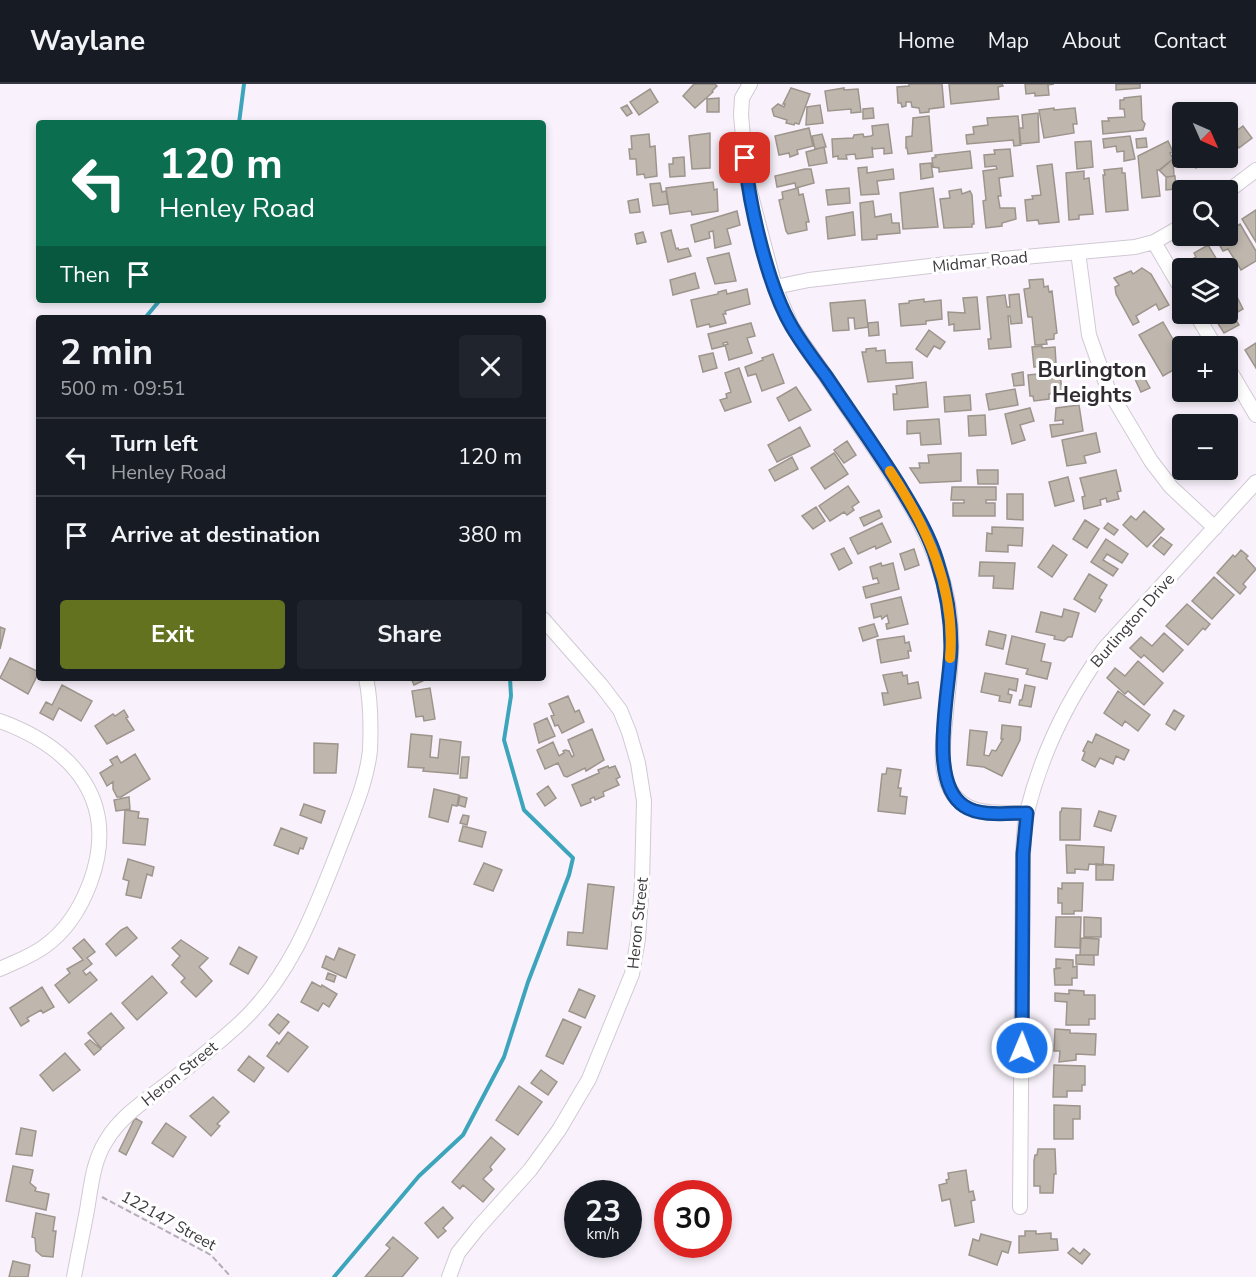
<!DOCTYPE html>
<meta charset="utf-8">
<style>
body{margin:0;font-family:"Nunito Sans",sans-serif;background:#20242c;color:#f1f3f6;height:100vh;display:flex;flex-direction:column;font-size:22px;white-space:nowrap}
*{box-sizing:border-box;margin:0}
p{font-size:20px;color:#9ea1a6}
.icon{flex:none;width:33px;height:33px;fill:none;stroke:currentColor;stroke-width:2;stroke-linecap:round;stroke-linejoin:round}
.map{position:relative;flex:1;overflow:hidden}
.drawer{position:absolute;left:36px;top:231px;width:510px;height:366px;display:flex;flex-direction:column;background:#171b24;border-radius:6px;box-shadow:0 3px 9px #0003}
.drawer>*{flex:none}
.hud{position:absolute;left:36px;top:36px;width:510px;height:183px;border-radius:6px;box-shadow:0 3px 9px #0003;background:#0b6e4f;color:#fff;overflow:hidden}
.needle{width:39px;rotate:135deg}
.controls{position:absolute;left:1172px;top:18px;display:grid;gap:12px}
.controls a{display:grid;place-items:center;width:66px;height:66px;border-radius:6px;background:#171b24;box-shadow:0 3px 9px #0003;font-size:30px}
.speed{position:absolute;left:564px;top:1096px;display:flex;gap:12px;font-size:30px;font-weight:700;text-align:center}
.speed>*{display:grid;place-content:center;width:78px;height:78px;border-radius:50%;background:#171b24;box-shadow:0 3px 9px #0003;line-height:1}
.speed small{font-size:15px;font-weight:400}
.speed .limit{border:9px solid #d22;background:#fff;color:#111}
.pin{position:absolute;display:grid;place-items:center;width:51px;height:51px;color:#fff;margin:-26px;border-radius:12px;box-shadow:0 3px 9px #0006}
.me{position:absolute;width:66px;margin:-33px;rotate:1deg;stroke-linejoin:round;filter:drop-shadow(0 0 4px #0008)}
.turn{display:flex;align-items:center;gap:21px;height:126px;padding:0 24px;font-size:27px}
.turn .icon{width:78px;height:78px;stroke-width:2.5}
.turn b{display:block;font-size:42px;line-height:51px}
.then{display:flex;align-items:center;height:57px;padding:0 24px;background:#0003;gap:12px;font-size:22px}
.round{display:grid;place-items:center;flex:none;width:63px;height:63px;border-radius:6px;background:#20242c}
.headline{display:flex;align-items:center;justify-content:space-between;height:102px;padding:0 24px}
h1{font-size:36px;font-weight:700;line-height:45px}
.action{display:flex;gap:12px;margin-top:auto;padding:12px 24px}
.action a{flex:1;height:69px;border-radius:6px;background:#62721e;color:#fff;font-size:24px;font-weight:700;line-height:69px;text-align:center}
.action a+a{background:#20242c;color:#f1f3f6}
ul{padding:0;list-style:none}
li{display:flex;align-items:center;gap:18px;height:78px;padding:0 24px;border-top:2px solid #363941}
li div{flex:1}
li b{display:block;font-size:22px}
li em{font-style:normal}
header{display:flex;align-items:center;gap:36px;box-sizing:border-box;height:84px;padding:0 30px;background:#171b24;border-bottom:2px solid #363941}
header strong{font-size:28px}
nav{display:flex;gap:33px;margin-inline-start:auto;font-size:21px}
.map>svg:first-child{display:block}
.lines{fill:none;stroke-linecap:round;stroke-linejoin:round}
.stream{stroke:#3da5bb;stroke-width:4}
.building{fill:#bfb7ae;stroke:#9d958c;stroke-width:1.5}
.minor-casing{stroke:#d1c9d3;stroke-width:16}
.path{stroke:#b3aeb5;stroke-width:2;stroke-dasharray:6 3;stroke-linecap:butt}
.minor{stroke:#fff;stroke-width:14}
.route-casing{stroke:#114b97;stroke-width:15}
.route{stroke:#1a73e8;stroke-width:10}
.slow{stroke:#f59e0b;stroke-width:10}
.labels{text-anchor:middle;stroke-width:6;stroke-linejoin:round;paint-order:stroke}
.street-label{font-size:16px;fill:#3e3b3f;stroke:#fff}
.district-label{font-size:22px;font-weight:bold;fill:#312b32;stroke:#fff}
</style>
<header>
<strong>Waylane</strong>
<nav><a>Home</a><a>Map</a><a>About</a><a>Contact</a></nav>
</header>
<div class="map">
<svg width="1256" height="1193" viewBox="0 0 1256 1193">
<rect width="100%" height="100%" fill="#f9f2fc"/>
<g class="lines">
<path class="stream" d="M239,39L244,0
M145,234L160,216
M334,1193L419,1092L463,1051L504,973L528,898L569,791L573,774L524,726L504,656L511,612L510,594"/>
</g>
<path class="building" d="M694,0H715L717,2L712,7L713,8L695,24L683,12Z
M909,0H942L944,23L929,25V28L920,29L919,24L912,23L911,18H906V22L902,23L901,19H898L897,3L909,2Z
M949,0H1002L1003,2L998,3L999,15L951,20Z
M1025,0H1054L1048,1L1049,11L1035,12V9L1026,10Z
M1116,0H1140V4L1116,6Z
M791,4L810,10L799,40L795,39L794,41L786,39L787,36L774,32L772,25L778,20L784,23L785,20H783Z
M844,4V6L858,5L861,28L851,29V25L828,27L825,7Z
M650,5L658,18L639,31L630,18Z
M1141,12L1142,36L1145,40L1143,46L1103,50L1102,37H1109L1108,34L1125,33L1124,25H1120V16H1124V14Z
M719,14V28H707V15Z
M627,21L632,29L627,32L621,24Z
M820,21L823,39L806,41L807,23Z
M873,24L874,34L863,35V25Z
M1054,24V26L1075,24L1077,40H1073L1074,49L1044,54L1039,26Z
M1038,29L1039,58L1020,60L1019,44H1023L1022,31Z
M929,32L932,67L908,70L907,64H906V53L912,52L913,34Z
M1018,32L1021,61L1014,62L1013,56L967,60L966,51L974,50L973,43L988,41L987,34Z
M888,40L892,69L884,70V64L873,65L872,63L873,73L856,75L855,70L846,71L847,75H838V72L833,73L832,55L853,54L854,51L863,50L864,53L871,52L873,51L872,42Z
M1232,42L1236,47L1243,42L1252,54L1239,64L1232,53L1227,57L1229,60L1227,61V46Z
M809,44L813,62L797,66L798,70L790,73L789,69L779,71L775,52Z
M710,49V84L692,85L689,52Z
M649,50L650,63L655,62L657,92L645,94L644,90L637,91L636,75H630L629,65H632L631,52Z
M822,50L826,63L815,65L812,52Z
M1130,52L1135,75L1124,77V67L1117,68L1116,62L1104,64L1103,55Z
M1146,54L1147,63L1137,64L1136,55Z
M1091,57L1093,83L1077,85L1075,58Z
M1168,57L1173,68L1170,69L1173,75L1160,86H1157L1160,112L1142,114L1138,72Z
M824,63L827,79L809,82L806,68Z
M1010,65L1013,92L999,94L1001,112H998L1000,124H1015L1016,135L1002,139V142L986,144L983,117L986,116L983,87L997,85L996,82L985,83L984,71L995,70L994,66Z
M970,67L972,84L939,88V84L933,83L932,74L936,73L935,71Z
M684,73L685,92L670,93L669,80H673V74Z
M1188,74H1212L1213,75L1203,83L1201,80L1196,84Z
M1173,75L1174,92L1166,93L1159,86Z
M931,79L933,93L921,95L920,80Z
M1052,80L1059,138L1039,140L1038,136L1027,137L1025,116L1033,115L1032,112L1041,111L1037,82Z
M867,83V89L893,85L894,95L877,97L879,110L861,111L858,84Z
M1122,84V89H1125L1128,126L1106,128L1103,91H1105L1104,86Z
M805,85H811L814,99L796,104L795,99L777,103L775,92Z
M1084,87V95L1089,94L1093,130L1079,131V135L1069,136L1066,89Z
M1175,92L1176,105L1166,106V93Z
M713,98L714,106L717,105L718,127L692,131L691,127L670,130L666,104Z
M660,99L662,108L666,107L668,120L653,122L650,100Z
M798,104L799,111L803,110L809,138H806L807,146L788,150L786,147L779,116L783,115L782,108Z
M849,104L850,119L828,121L826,106Z
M933,104L938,143L903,145L900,109Z
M961,105L962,110L970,107L972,111L974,140H972V143L944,144L940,115L950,114L949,107Z
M638,115L640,128L630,129L628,117Z
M873,117L875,133L891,130L892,139H899L900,149L877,151V155L862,156L860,119Z
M1256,126V158L1242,135Z
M737,127L740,141L727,145L731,160L715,164L713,147L709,148L710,154L695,158L691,141Z
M853,128L855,151L828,155L826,133Z
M1240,140L1256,167V177L1241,186L1228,165L1223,167L1216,155L1222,152H1227V148Z
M671,146L676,165L678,164L679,166L688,164L691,172L668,178L661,149Z
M643,148L646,158L637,160L635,150Z
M1208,161L1222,184H1197L1192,175L1196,173L1194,169Z
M729,169L736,197L715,200L707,174Z
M1142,184L1151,190L1169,221L1159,226L1156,220L1136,232L1139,238L1133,241L1116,210L1115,203L1119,201L1114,194L1131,187L1133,190Z
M695,189L699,204L673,211L670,196Z
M1227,193L1243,225L1231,232L1227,225Z
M1043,195L1044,203L1048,202L1049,208L1052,207L1057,249L1054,250V255L1046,256L1047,260L1035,261L1032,233H1028L1024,205L1030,204L1029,196Z
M747,205L750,220L725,227L726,230H723L726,239L710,243L709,240L697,243L691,216L718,210V208L726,206L727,210Z
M1019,210L1022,239L1011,240L1010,232H1008L1011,263L989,265L988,255H991L987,213L1005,211L1007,223H1010L1009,211Z
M977,213L980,245L954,247V240L949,241L948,228L965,229L963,214Z
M924,215V218L941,216L942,235L926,237V240L901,242L899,220L909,219V217Z
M865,216L868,243L855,245L854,234H848L849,246L833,247L830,219Z
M1230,231L1231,233L1233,231L1239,241L1224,249L1217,238Z
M878,238L879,251L869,252L868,239Z
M1163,238L1182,271V281L1163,292L1139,251Z
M751,239L755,252L747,254L752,269L729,276L725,261L728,260L727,258L723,259L724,262L712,265L708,250Z
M929,246L945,258L940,265L934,262L927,273L916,265Z
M1256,259V284L1245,266Z
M1042,262V264L1055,263L1056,279L1034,283L1032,263Z
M876,264V267L885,266L886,279L912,278L913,294L868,298L862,268H866V265Z
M713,269L717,284L703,288L699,272Z
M773,270L784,299L762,307L756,290L748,292L745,283L763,276L762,274Z
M739,284L751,318L725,327L720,316L727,314L726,310L731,308L725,289Z
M1023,288L1024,301L1014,302L1012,290Z
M1060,288L1062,309L1049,310V315L1034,317L1033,312H1030L1028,291Z
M1143,291L1150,304L1141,308L1135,295Z
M926,298L928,323L894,326L893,310H897L896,302Z
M796,303L811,326L789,337L777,314Z
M1015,305L1018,321L989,326L986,310Z
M970,311L971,326L945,328L944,313Z
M1079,321L1083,347L1052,353L1050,341L1063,340V336L1055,337L1056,324Z
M1030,324L1034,337L1020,341L1025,356L1012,360L1005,330Z
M985,331L986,351L969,352L968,332Z
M939,335L941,360L921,361L920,349L907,350V337Z
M800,343L810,362L777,378L768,361Z
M1096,349L1100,368L1084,372L1086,379L1067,382L1062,356Z
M847,357L856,371L844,379L834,366Z
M834,369L848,390L825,405L811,384Z
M961,369V397L920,399L910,384H920L919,379H929L928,371Z
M792,373L798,385L775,397L769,386Z
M977,386H998V400H978Z
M1116,386L1121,407L1117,408L1119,415L1107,418L1106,414L1100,416L1101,421L1084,425L1082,413L1085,412L1080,394Z
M1068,393L1074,417L1055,422L1049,398Z
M848,402L859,418L852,423L854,426L847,431L844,428L830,437L819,422Z
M952,403H996V416H986V419H995V432H953V419H964V416H951Z
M1007,410H1023V436L1007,435Z
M816,423L825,437L813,445L802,432Z
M879,426L882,433L864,442L860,434Z
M1144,427L1164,445L1147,463L1123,441L1131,432L1136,436Z
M1085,436L1099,445L1087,464L1073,455Z
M882,439L891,458L876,465L875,462L858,470L850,454Z
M1108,439L1118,446L1114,451L1104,444Z
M992,443L1023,444L1022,462L1008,461V468L986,467L987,449L992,450Z
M1161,453L1172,461L1164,471L1153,462Z
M1106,455L1128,470L1122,479L1107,470L1103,476L1118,485L1113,492L1091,478Z
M1053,461L1067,471L1052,493L1038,483Z
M844,464L852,479L839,486L831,470Z
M914,465L919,481L905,486L900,470Z
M1241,466L1248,472L1246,474L1256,485L1243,500L1246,503L1240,510L1217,489L1233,471L1235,473Z
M980,478L1015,479L1013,505L993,504L994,492H979Z
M881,479L882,482L893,479L899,505L866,514L863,503L879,499L877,494L873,495L870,483Z
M1089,490L1107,501L1099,514L1102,516L1095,528L1074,515Z
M1214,493L1234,511L1212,535L1192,517Z
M901,513L908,540L887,545L886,540L889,539L887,531L882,535L881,532L874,534L871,520Z
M1187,520L1210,540L1205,546L1203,544L1188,561L1166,542Z
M1064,525L1079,529L1072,553H1068L1064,557L1054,555L1055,552L1036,548L1041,528L1062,533Z
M874,540L878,552L863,557L859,544Z
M0,543L5,545L0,565Z
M989,547L1006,551L1003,565L986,561Z
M1164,549L1183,566L1163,588L1144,571L1141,574L1130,564L1141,553L1152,562Z
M904,552L905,559L909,558L911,567H908L909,574L881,579L877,556Z
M1012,552L1045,560L1041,577L1051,579L1047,595L1026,590L1028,585L1006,580Z
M10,574L39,588L28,610L0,594Z
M1138,577L1163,599L1144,621L1128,607L1125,610L1107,594L1115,584L1125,592Z
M902,588L903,592L907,591L908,600L918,598L921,614L884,621L882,609H888L883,591Z
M985,589L1018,595L1016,607L1009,605L1008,610L1012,611L1010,619L999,617L1000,612L981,608Z
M411,594H429L414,601Z
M62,601L92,617L81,637L59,624L53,636L40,629L46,618L52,621Z
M1025,601L1035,603L1031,623L1019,621L1020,616H1022Z
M430,604L435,635L424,637L423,632L416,633L412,607Z
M1118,607L1150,631L1138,647L1125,637L1122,642L1104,629Z
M568,612L575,628L579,626L584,638L562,649L558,641L555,642L551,632L554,631L549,620Z
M124,626L128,633L126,634L134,646L107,660L95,642L113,630L115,632Z
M1174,626L1184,632L1175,646L1166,640Z
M547,634L555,652L539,659L534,640Z
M1002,641L1021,643L1020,656L1002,692L984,683L967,681L970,646L987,648L984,671L989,672L992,666L996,667L1003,655H1001Z
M592,645L604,676L586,687L585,684L567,693L564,692L558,679L545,685L537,666L553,658L559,672L564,669L563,667L565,666L569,667L572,673L574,671L568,656Z
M411,650L432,652L430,673L438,674L440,655L461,658L458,690L423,687L424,684L408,683Z
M1096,650L1129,666L1124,676L1116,672L1113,680L1100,674L1095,683L1082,676L1085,668L1083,667L1088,657L1092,659Z
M314,659L338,660L336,689H314Z
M135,670L150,695L121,713H117L113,705V698L107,702L100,689L113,681L110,676L117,672L121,679Z
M462,673H469L467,694H460Z
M608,682L609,684L615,682L620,693L616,695L619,701L603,708L604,712L595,716L594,713L590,715L591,718L581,722L572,701L599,689L598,686Z
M887,684L901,686L898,704H901L900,712L907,713L905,730L878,727L882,690H886Z
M548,702L556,714L545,722L537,710Z
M434,705L459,711L457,722L452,721L448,738L429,733Z
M460,712L467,714L465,723L458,721Z
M129,713L130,725L116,727L114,716Z
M304,720L325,727L321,739L300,731Z
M1062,724L1081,725L1080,756H1060V728H1061Z
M125,726L139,728L138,734L148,735L145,761L123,759Z
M1099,727L1116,732L1111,747L1094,742Z
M463,731L469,732L467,741L460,739Z
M463,742L486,748L482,763L459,757Z
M281,744L307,754L303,765L300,764L298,770L274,761Z
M1066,761L1104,763L1103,781L1089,780L1088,786L1075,785V789H1067Z
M128,775L154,783L152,792L147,790L141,814L126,811L129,797L123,795Z
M484,779L502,786L493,807L474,800Z
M1096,780L1114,781L1113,796H1096Z
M1062,799H1083L1082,827H1074V830H1062V819H1058V804L1062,805Z
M588,800L614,803L607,865L567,861L568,848L583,849Z
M1056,833H1081L1080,864L1055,863Z
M1084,833L1101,834V853H1084Z
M127,843L137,854L116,872L106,860L121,846Z
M1081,854L1099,855L1098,871H1080Z
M84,855L95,868L87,874L92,880L83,887L86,891L90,888L97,896L69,919L55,901L70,889L67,885L83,876L73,864Z
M181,856L208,874L199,883L212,897L196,913L181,898L185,894L172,881L180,872L172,864Z
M239,863L257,873L248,890L230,880Z
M339,864L355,871L346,894L322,883L326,872L334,876Z
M1076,871H1094V881L1076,880Z
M1056,875L1073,876V883L1077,882V894H1072V901H1055L1054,885L1061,884H1056Z
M328,889L336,892L334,898L326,895Z
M152,892L167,909L137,936L122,919Z
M312,898L321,903L322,901L337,910L329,923L323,919L318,927L301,918Z
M42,903L54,923L43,929L41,926L27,934L29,937L21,942L10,924Z
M579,905L595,912L585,934L569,927Z
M1069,906L1084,907V911H1095V935H1089V941H1066L1067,918L1055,917V909L1069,910Z
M111,929L124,944L101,964L88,949Z
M278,930L289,938L279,950L269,941Z
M563,935L581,943L563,980L546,972Z
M1055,945L1070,946V949L1096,950L1095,971L1076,970V976L1059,978L1060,967H1054Z
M288,948L308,963L288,988L267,972L277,958L279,960Z
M90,956L101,965L94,971L85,960Z
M65,969L80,986L53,1007L40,991Z
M249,972L264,984L254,998L238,986Z
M1054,981L1085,982V1001H1082V1007H1067V1013H1053Z
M541,986L557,998L548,1011L531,999Z
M519,1002L542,1018L518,1051L496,1036Z
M213,1013L229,1028L217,1040L220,1042L211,1052L190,1032Z
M1054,1021L1080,1022V1035H1073V1055H1054Z
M135,1034L142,1038L126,1071L119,1067Z
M166,1039L186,1053L173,1073L152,1059Z
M21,1044L36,1047L32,1072L16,1070Z
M491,1053L505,1065L490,1083L492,1086L483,1095L494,1105L483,1118L463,1101L460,1105L452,1098Z
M1038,1065H1055L1056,1090H1054L1053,1109H1040V1102H1034V1077L1035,1071H1037Z
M13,1082L33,1086L30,1099L36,1104L35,1107L49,1110L46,1126L6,1117Z
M966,1086L969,1108L973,1107L975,1116L971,1117L974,1138L955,1142L950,1115L942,1117L939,1101L947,1099L946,1096L949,1095L948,1089Z
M443,1123L453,1134L443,1144L446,1147L438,1154L425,1139Z
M36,1129L55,1133L53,1147H56L53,1173L42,1172L36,1167L35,1154L32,1153Z
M1025,1147H1036V1150L1051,1149V1155H1057L1058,1166L1019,1169V1152H1025Z
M981,1150L1011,1158L1008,1169L1002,1167L997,1181L969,1171L973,1155L979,1157Z
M393,1153L418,1174L402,1193H365L390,1164L386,1161Z
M1073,1164L1080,1170L1084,1165L1090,1170L1082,1180L1068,1169Z
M13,1177L30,1181L28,1193H9Z"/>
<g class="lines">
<defs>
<path id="minor" d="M750,0L742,14L741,31L747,96L775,203L791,241L804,261C826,292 847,324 868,355C905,410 943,466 950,534C954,568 948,604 945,638C943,660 939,685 950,705C965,734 999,728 1027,729
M1227,108L1256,86
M1154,158L1182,206
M1078,168L1089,251L1108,305L1151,377L1171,403L1215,444
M775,203L809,196L947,180L1135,163L1154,158L1182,142
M1196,230L1215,262
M1227,282L1256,331
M0,637C74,664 120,718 90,799C81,823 66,847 45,862C32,872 15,878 0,885
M1020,1123L1023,770C1024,756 1024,741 1027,728C1042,667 1068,615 1104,565L1256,398
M74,1193C78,1171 83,1148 87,1126C91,1103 93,1077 106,1057C121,1031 149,1014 172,996C195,978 217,960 238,941C292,892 316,823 342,757C353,728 367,697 370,666C371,643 371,617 366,594
M449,1193L458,1169L478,1144L530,1086L559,1046L589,995L632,890L638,855L642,798L644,717L638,679L629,648L620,626L601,601L543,535"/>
</defs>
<use href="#minor" class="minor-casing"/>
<path class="path" d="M102,1113L211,1171L231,1193"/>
<use href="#minor" class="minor"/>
</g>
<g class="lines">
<defs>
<path id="route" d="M745,74C749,121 768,203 792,243C802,260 814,276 826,292C850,328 876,364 899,401C914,426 929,450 937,477C946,505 951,533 951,562C951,603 926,697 964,722C980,733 1008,729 1027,729L1023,770L1022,964"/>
</defs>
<use href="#route" class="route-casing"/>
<use href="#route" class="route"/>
<path class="slow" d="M890,387C927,443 956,505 950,574"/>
</g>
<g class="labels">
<g class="street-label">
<text transform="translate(980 177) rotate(-6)" y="6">Midmar Road</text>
<text transform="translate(1132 536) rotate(-49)" y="6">Burlington Drive</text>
<text transform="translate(637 839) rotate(-84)" y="6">Heron Street</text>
<text transform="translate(179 989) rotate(-39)" y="6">Heron Street</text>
<text transform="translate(169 1136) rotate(29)" y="6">122147 Street</text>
</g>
<g class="district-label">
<text x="1092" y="293">Burlington<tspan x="1092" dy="25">Heights</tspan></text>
</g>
</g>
</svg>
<div class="controls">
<a><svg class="needle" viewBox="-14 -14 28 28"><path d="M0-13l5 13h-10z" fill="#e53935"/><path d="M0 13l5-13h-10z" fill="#9ea1a6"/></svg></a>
<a><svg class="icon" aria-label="search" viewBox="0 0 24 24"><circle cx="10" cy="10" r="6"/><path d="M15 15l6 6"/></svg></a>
<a><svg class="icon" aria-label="layers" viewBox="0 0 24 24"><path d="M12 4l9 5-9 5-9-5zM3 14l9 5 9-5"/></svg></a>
<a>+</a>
<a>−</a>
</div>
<div class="speed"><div>23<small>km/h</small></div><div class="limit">30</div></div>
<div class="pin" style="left:745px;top:74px;background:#d93025"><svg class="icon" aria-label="arrive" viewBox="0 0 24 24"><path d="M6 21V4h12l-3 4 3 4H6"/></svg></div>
<svg class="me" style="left:1022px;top:964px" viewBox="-20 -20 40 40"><circle r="17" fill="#1a73e8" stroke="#fff" stroke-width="3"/><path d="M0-11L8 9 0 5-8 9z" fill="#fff"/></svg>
<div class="hud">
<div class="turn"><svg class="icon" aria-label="left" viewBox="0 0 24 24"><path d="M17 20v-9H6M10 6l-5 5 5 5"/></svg><div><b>120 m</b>Henley Road</div></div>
<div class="then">Then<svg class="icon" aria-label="arrive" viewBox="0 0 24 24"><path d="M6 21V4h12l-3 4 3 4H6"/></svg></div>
</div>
<section class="drawer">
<div class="headline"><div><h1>2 min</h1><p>500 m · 09:51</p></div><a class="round"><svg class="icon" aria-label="close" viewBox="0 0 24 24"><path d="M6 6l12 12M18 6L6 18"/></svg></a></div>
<ul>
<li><svg class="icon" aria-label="left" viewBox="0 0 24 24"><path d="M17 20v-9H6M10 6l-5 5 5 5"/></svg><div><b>Turn left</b><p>Henley Road</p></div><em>120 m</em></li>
<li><svg class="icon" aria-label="arrive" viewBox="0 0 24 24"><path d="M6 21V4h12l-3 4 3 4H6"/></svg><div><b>Arrive at destination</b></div><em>380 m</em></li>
</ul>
<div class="action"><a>Exit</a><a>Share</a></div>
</section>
</div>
